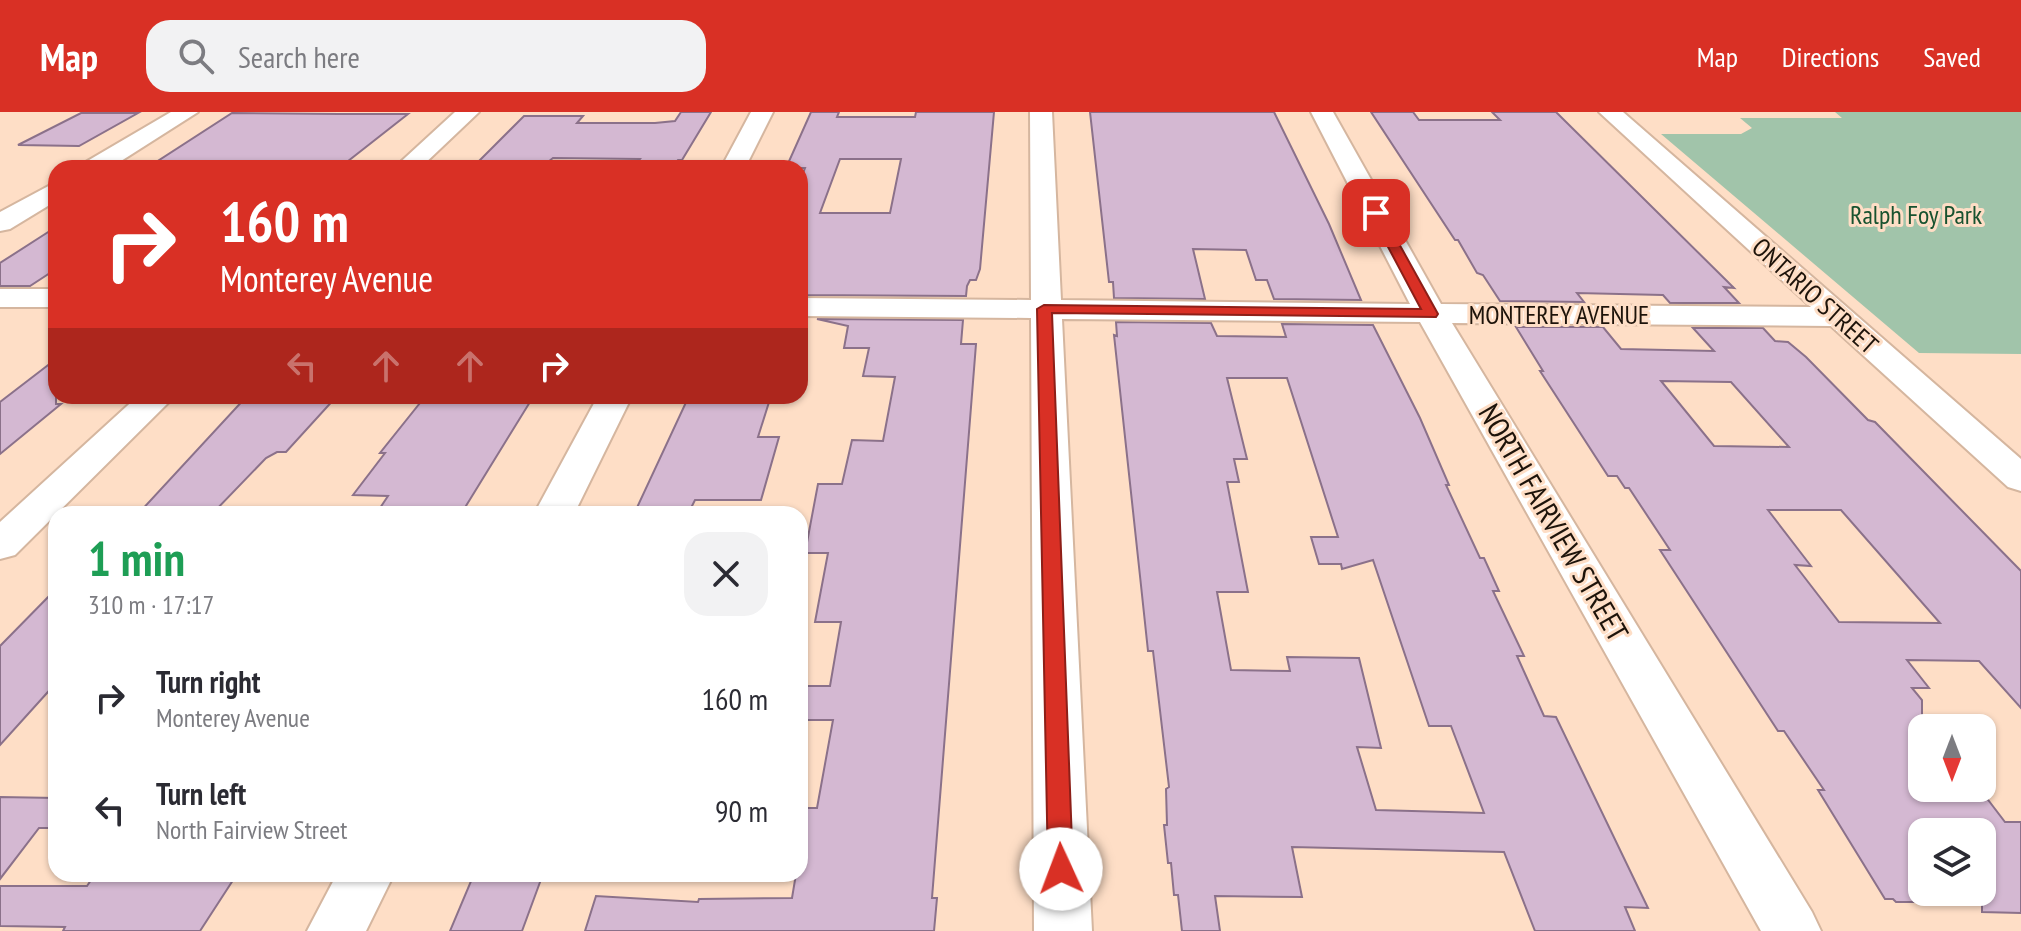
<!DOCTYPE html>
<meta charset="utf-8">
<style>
body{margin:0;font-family:"PT Sans Narrow",sans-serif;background:#f2f2f3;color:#2b2b33;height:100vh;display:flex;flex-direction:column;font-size:30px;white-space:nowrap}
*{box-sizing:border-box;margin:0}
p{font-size:26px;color:#7c7c81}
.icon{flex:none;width:44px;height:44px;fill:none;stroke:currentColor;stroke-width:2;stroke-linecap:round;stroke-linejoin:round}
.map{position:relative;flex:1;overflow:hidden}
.drawer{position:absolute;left:48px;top:394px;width:760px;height:376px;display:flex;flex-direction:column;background:#fff;border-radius:24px;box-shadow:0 2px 6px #0004}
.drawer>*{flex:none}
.guide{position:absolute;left:48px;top:48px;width:760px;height:244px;border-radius:24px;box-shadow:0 2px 6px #0004;background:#d93025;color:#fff;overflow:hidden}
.needle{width:52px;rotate:180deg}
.controls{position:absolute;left:1908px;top:602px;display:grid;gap:16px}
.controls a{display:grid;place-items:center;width:88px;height:88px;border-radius:16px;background:#fff;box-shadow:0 2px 6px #0004;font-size:40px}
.pin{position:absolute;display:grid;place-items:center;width:68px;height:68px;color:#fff;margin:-34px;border-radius:16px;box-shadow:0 4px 12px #0006}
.me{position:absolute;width:88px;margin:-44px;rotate:358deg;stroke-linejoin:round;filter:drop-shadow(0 0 6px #0008)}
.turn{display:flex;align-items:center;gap:28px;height:168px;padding:0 40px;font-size:36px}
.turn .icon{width:104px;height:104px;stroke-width:2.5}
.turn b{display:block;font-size:56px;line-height:68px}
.lanes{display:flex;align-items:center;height:76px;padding:0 40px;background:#0003;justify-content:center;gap:40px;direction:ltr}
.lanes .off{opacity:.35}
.round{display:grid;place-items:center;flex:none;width:84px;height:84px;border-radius:24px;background:#f2f2f3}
.head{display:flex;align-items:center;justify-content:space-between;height:136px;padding:0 40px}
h1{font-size:48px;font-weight:700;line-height:60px;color:#1e9e55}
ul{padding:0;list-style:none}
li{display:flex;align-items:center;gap:24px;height:112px;padding:0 40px}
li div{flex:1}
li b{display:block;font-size:30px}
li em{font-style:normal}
header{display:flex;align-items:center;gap:48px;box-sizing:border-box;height:112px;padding:0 40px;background:#d93025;color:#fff}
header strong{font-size:38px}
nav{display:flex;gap:44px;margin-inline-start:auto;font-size:28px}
.search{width:560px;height:72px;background:#f2f2f3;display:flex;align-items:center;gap:20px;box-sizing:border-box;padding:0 28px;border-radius:24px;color:#7c7c81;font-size:30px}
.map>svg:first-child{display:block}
.green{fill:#a1c4aa}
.building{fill:#d4b8d2;stroke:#8b718a;stroke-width:2;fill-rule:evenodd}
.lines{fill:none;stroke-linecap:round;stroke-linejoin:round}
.street-casing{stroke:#d5b69f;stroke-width:4}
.street{fill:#fff;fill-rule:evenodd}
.route{fill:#d93025;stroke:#8d1f18;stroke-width:2}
.labels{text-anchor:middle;stroke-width:6;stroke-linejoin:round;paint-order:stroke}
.far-park-label{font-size:26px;fill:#18522f;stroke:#fedec6}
.far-street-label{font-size:26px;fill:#1d130a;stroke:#fedec6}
.street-label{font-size:30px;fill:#1d130a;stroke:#fedec6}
</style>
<header>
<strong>Map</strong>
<div class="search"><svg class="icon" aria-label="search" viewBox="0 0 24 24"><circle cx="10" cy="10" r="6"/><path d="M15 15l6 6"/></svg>Search here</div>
<nav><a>Map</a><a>Directions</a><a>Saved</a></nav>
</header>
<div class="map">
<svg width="2021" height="819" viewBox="0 0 2021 819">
<rect width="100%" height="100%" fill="#fedec6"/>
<path class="green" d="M1835,0H2021V242L1919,241L1661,22H1741L1752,16L1740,6H1842Z"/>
<path class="building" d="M681,0H711L682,48H678L672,56L634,55L640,47L553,46L548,50L523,52H476L524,4H583L577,11H655L675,9Z
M811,0H839L837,5H915L916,0H994L980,157L976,168H970L967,174L966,184L800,183V69L805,56H786ZM840,47H901L890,101H820Z
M1090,0H1274L1329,112L1361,188L1274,187L1267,168H1256L1246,138L1193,137L1205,187L1114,186L1113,170H1109Z
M1371,0H1413L1419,8H1500L1492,0H1556L1734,176L1724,175L1739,191H1670L1663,183L1577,181L1584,190L1500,189L1483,163L1477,161L1458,128H1455Z
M81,1H138L79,34L18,33Z
M232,1L339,2H408L343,53L147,56Z
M56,115V157L30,174H0V151Z
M817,207L963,208L961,232H976L932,786H937L934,819H585L596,784L698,790L699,787L792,786L796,762H800V696H817L833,608H800V574H830L841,510H815L828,441H805L818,372H842L852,328L883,329L895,265L863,264L869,236H844L848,214Z
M1116,210L1211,211L1217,224L1286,225L1282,212L1373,213L1420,306L1449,373H1446L1480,446H1484L1499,479H1493L1524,544H1517L1544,604L1556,605L1648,796L1625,795L1635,819H1535L1504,740L1292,735L1302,785L1215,784L1220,819H1182L1178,783H1174L1171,751H1168L1164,713H1167L1166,677L1169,675L1153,539H1148L1140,464L1114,223L1117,224ZM1227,266H1287L1338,425H1311L1319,452H1341L1342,457L1373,448L1429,614H1451L1484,701L1376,698L1357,635L1381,636L1359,546L1287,545L1290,559L1231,558L1217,480H1248L1227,370H1239L1234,347H1247Z
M1516,215H1603L1621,237L1714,239L1693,216H1763L1775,229L1788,230L1806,245L1868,308L1875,310L2021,459V596L1979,549L1907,548L1929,576H1912L1922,588V676H1979L2005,710H2021V801L1982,800V720H1922V790H1896L1893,787H1885L1818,678H1824L1784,619H1778L1660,438H1670L1629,376H1625L1617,364H1608L1540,259H1543ZM1661,269L1731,270L1789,335L1714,334ZM1768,398H1841L1940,511L1839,510L1795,453L1811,454Z
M56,247V292H61L0,342V290Z
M247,284H337L286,340H277L266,346L212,402H138Z
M424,286L530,290L461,402H376L388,384L353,383L385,341H380Z
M688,286L770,287L758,325H779L761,388H695L688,402H634Z
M56,477V571L0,633V534Z
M0,685L56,686V716H39L0,767Z
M95,762H237L200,819H63L65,815L0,814V774H87Z
M474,762H543L522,819H450Z"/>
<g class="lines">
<defs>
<path id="street" d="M171,0H198L110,56H81L84,51Z
M455,0H479L420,56H394Z
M751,0H773L745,56H721Z
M1030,0H1052L1061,188L1410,192L1311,0H1333L1441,192L1811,195L1599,0H1623L2021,347V379L2008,375L1831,214L1452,211L1812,800L1821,819H1761L1420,210L1062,207L1092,819H1034L1031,206L800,204V186L1031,188Z
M56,70V89L10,117L0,119V100Z
M0,177H56V195H0Z
M138,284H175L15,443L0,447V410Z
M598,284H632L574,402H534Z
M337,762H394L366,819H307Z"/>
</defs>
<use href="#street" class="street-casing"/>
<use href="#street" class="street"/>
</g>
<path class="route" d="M1376,97L1382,101L1438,202L1436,205L1052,201L1073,757L1070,765L1061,768L1052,765L1048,757L1037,197L1044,193L1421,197L1370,101Z"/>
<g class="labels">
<g class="far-park-label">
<text x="1916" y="112">Ralph Foy Park</text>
</g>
<g class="far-street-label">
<text transform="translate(1815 184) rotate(42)" y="9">ONTARIO STREET</text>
<text x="1559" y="212">MONTEREY AVENUE</text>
</g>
<g class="street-label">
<text transform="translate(1553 411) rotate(60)" y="10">NORTH FAIRVIEW STREET</text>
</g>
</g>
</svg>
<div class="controls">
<a><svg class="needle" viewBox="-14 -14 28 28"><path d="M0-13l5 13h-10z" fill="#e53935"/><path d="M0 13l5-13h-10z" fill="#7c7c81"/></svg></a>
<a><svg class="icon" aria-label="layers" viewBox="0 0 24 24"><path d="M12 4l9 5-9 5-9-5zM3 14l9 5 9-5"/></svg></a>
</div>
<div class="pin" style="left:1376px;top:101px;background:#d93025"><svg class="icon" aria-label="arrive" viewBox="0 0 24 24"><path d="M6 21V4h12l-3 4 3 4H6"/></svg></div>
<svg class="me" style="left:1061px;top:757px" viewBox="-20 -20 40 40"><circle r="19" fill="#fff"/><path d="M0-13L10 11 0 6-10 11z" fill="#d93025"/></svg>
<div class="guide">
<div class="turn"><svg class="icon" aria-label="right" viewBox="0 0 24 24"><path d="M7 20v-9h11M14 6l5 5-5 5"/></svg><div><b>160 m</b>Monterey Avenue</div></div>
<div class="lanes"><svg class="icon off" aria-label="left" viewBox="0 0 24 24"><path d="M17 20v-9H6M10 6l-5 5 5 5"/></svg><svg class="icon off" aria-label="ahead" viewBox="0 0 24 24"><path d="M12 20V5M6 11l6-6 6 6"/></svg><svg class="icon off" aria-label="ahead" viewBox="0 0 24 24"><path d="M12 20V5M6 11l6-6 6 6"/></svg><svg class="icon" aria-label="right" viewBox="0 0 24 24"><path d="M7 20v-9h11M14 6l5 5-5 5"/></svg></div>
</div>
<section class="drawer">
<div class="head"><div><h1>1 min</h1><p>310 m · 17:17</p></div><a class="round"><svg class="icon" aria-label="close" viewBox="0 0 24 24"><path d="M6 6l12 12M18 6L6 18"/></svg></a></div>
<ul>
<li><svg class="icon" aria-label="right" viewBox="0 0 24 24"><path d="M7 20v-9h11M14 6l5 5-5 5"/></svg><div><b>Turn right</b><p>Monterey Avenue</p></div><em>160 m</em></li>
<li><svg class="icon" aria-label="left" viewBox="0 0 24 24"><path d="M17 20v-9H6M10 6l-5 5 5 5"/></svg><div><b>Turn left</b><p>North Fairview Street</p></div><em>90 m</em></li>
</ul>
</section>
</div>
